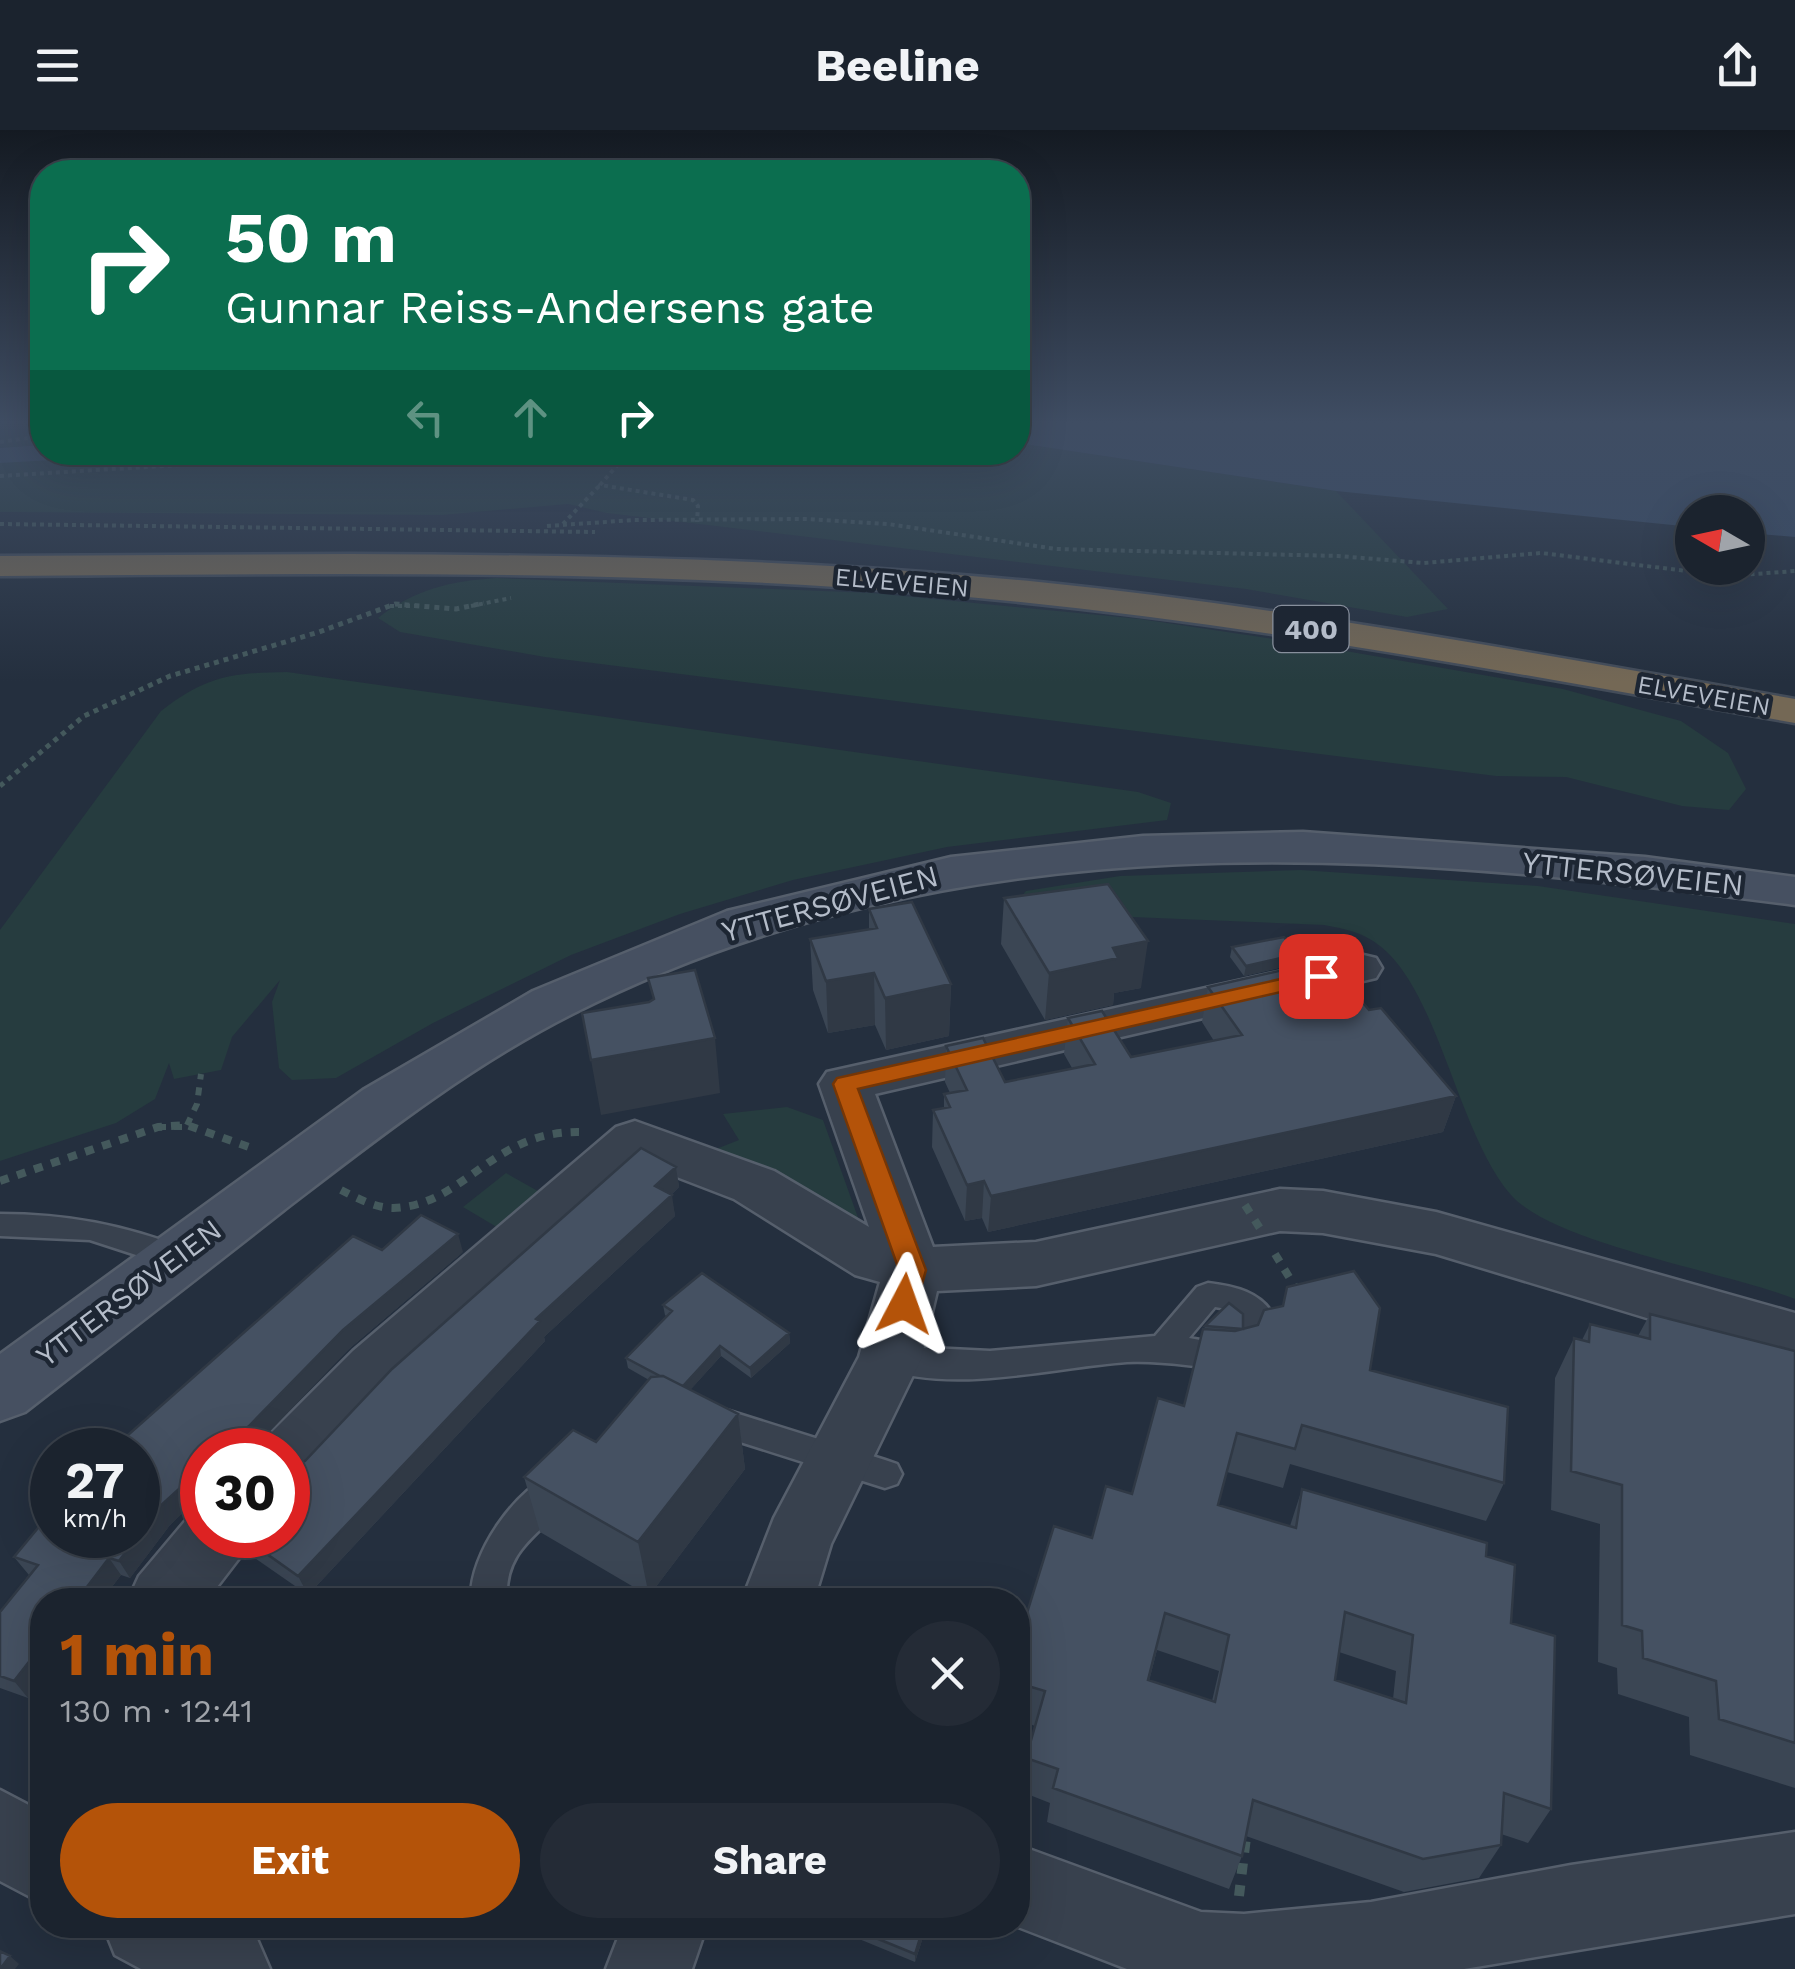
<!DOCTYPE html>
<meta charset="utf-8">
<style>
body{margin:0;font-family:"Work Sans",sans-serif;background:#242b36;color:#f1f3f6;height:100vh;display:flex;flex-direction:column;font-size:38px;white-space:nowrap}
*{box-sizing:border-box;margin:0}
p{font-size:32px;color:#a0a4aa}
.icon{flex:none;width:55px;height:55px;fill:none;stroke:currentColor;stroke-width:2;stroke-linecap:round;stroke-linejoin:round}
.map{position:relative;flex:1;overflow:hidden}
.side{position:absolute;left:30px;top:1458px;width:1000px;height:350px;display:flex;flex-direction:column;background:#1b232e;border-radius:40px;box-shadow:0 10px 40px #0002,0 0 0 2px #39404a}
.side>*{flex:none}
.hud{position:absolute;left:30px;top:30px;width:1000px;height:305px;border-radius:40px;box-shadow:0 10px 40px #0002,0 0 0 2px #39404a;background:#0b6e4f;color:#fff;overflow:hidden}
.needle{width:65px;rotate:279deg}
.fabs{position:absolute;left:1675px;top:365px;display:grid;gap:20px}
.fabs a{display:grid;place-items:center;width:90px;height:90px;border-radius:50%;background:#1b232e;box-shadow:0 10px 40px #0002,0 0 0 2px #39404a;font-size:50px}
.speed{position:absolute;left:30px;top:1298px;display:flex;gap:20px;font-size:50px;font-weight:700;text-align:center}
.speed>*{display:grid;place-content:center;width:130px;height:130px;border-radius:50%;background:#1b232e;box-shadow:0 10px 40px #0002,0 0 0 2px #39404a;line-height:1}
.speed small{font-size:25px;font-weight:400}
.speed .limit{border:15px solid #d22;background:#fff;color:#111}
.pin{position:absolute;display:grid;place-items:center;width:85px;height:85px;color:#fff;margin:-42px;border-radius:20px;box-shadow:0 5px 15px #0006}
.me{position:absolute;width:110px;margin:-55px;rotate:4deg;stroke-linejoin:round;filter:drop-shadow(0 0 8px #0008)}
.turn{display:flex;align-items:center;gap:35px;height:210px;padding:0 30px;font-size:45px}
.turn .icon{width:130px;height:130px;stroke-width:2.5}
.turn b{display:block;font-size:70px;line-height:85px}
.lanes{display:flex;align-items:center;height:95px;padding:0 30px;background:#0003;justify-content:center;gap:50px;direction:ltr}
.lanes .off{opacity:.35}
.round{display:grid;place-items:center;flex:none;width:105px;height:105px;border-radius:52px;background:#242b36}
.headline{display:flex;align-items:center;justify-content:space-between;height:170px;padding:0 30px}
h1{font-size:60px;font-weight:700;line-height:75px;color:#b45309}
.button{display:flex;gap:20px;margin-top:auto;padding:20px 30px}
.button a{flex:1;height:115px;border-radius:60px;background:#b45309;color:#fff;font-size:40px;font-weight:700;line-height:115px;text-align:center}
.button a+a{background:#242b36;color:#f1f3f6}
header{display:flex;justify-content:space-between;align-items:center;height:130px;padding:0 30px;background:#1b232e;font-size:45px;font-weight:700}
.map>svg:first-child{display:block}
.green{fill:#263c3f}
.water{fill:#394c67}
.lines{fill:none;stroke-linecap:round;stroke-linejoin:round}
.lane-casing{stroke:#565f6c;stroke-width:5}
.street-casing{stroke:#565f6c;stroke-width:5}
.secondary-casing{stroke:#565f6c;stroke-width:5}
.highway-casing{stroke:#434c59;stroke-width:5}
.path-far4{stroke:#44595c;stroke-width:4;stroke-dasharray:4 4;stroke-linecap:butt}
.path-far3{stroke:#44595c;stroke-width:5;stroke-dasharray:5 5;stroke-linecap:butt}
.path-far2{stroke:#44595c;stroke-width:6;stroke-dasharray:8 8;stroke-linecap:butt}
.path-far1{stroke:#44595c;stroke-width:8;stroke-dasharray:9 9;stroke-linecap:butt}
.path{stroke:#44595c;stroke-width:10;stroke-dasharray:11 11;stroke-linecap:butt}
.lane{fill:#38414e;fill-rule:evenodd}
.street{fill:#38414e;fill-rule:evenodd}
.secondary{fill:#465061;fill-rule:evenodd}
.highway{fill:#746855;fill-rule:evenodd}
.path-bridge{stroke:#44595c;stroke-width:8;stroke-dasharray:9 9;stroke-linecap:butt}
.wall{fill:#3b4654;fill-rule:evenodd}
.shaded-wall{fill:#303945}
.building{fill:#455162;stroke:#303945;stroke-width:2.5;fill-rule:evenodd}
.route{fill:#b45309;stroke:#753606;stroke-width:2.5}
.labels{text-anchor:middle;stroke-width:9;stroke-linejoin:round;paint-order:stroke}
.far-street-label{font-size:25px;fill:#b4bcc9;stroke:#1d2633}
.shield{fill:#1d2633;stroke:#878f9c;stroke-width:2.5}
.shield-label{font-size:28px;font-weight:bold;fill:#b4bcc9}
.street-label{font-size:30px;fill:#b4bcc9;stroke:#1d2633}
</style>
<header><svg class="icon" aria-label="menu" viewBox="0 0 24 24"><path d="M4 6h16M4 12h16M4 18h16"/></svg>Beeline<svg class="icon" aria-label="share" viewBox="0 0 24 24"><path d="M12 15V3M7 8l5-5 5 5M5 13v7h14v-7"/></svg></header>
<div class="map">
<svg width="1795" height="1839" viewBox="0 0 1795 1839">
<rect width="100%" height="100%" fill="#242f3e"/>
<path class="green" d="M0,294H42V315L0,318Z
M1018,313L1336,361L1448,479L1407,487L1246,459L607,383L568,374L442,385L0,382V333L13,331L172,322H1018Z
M496,448L872,463L1140,489L1294,512L1563,559L1681,591L1728,623L1746,659L1729,680L1682,676L1566,647L1496,646L545,527L400,502L378,488C415,459 451,451 496,448Z
M287,542L1138,662L1171,673L1167,690L947,717L793,750L680,784L571,825L433,893L336,948L292,950L279,938L272,872L280,850L232,907L221,940L174,949L169,933L155,969L116,993L0,1031V800L161,581C207,546 230,543 287,542Z
M1301,740L1538,756L1795,794V1169C1727,1142 1554,1114 1511,1065C1458,1004 1439,862 1380,816C1363,802 1345,799 1324,795L1059,784L1014,775L1026,761L1120,746Z
M787,977L823,990L861,1096L711,1021L739,1010L723,984Z
M506,1043L543,1064L500,1099L463,1077Z"/>
<path class="water" d="M1018,294H1795V407L1748,403V382H1692V397L1336,361L1018,313Z
M42,315V322L172,323L0,333V318Z"/>
<g class="lines">
<defs>
<path id="lane" d="M0,1084C67,1084 124,1095 186,1119L191,1127L186,1135L176,1138L90,1110L0,1106Z
M1208,1153C1234,1156 1262,1162 1275,1188L1269,1214L1258,1217L1247,1214L1243,1205L1244,1193L1227,1179L1215,1177L1189,1208L1239,1217L1243,1226L1239,1235L1228,1239C1193,1237 1162,1230 1127,1232C1048,1238 957,1264 879,1238L874,1229L879,1220L890,1216L990,1221L1155,1206L1197,1157Z
M710,1275L885,1330L897,1334L902,1344L897,1354L885,1358L699,1299L694,1289L699,1279Z
M559,1341L571,1346L576,1356C555,1401 503,1410 507,1470H471C469,1424 516,1357 559,1341Z"/>
<path id="street" d="M1359,824L1376,828L1382,838L1376,848L875,964L933,1117L1036,1112L1280,1059L1323,1061L1436,1082L1795,1183V1233L1436,1124L1323,1103L1280,1101L1036,1156L937,1161L921,1229L831,1414L814,1470H742L774,1388L859,1227L880,1152L855,1145L734,1069L643,1034L397,1257L311,1349L288,1357V1320H259L265,1309L353,1221L616,997L635,991L774,1041L869,1097L819,954L827,942Z
M202,1379V1405H250L240,1427L207,1470H128L139,1446L192,1383Z
M0,1660L42,1682V1773L0,1751Z
M1795,1702V1784L1464,1839H1127L1013,1795H1018V1715L1201,1782L1244,1784L1371,1772L1571,1735Z
M103,1795H231L257,1809L270,1839H141L115,1825Z
M623,1795H707L692,1839H606Z"/>
<path id="secondary" d="M1303,702L1645,727L1795,747V775C1375,719 963,687 572,884C469,936 375,1010 284,1080C198,1148 111,1215 25,1282L0,1291V1224L363,960L533,861L727,781L951,727L1143,706Z"/>
<path id="highway" d="M350,424C580,425 810,429 1039,452C1293,478 1544,525 1795,569V593C1509,542 1223,488 934,464C624,438 311,444 0,446V426Z"/>
</defs>
<use href="#lane" class="lane-casing"/>
<use href="#street" class="street-casing"/>
<use href="#secondary" class="secondary-casing"/>
<use href="#highway" class="highway-casing"/>
<path class="path-far4" d="M0,312L42,306
M629,322L600,355L693,370L698,376L697,392
M0,346L390,322
M0,394L595,402
M563,394L600,355
M547,396L634,390L808,389L888,394L1056,419L1338,426L1424,433L1541,423L1727,446L1795,441
M390,476H418
M471,476L511,468"/>
<path class="path-far3" d="M0,656L84,586L170,546L319,502L395,474L456,479L484,473"/>
<path class="path-far2" d="M187,995L197,974L201,944
M158,997H193"/>
<path class="path-far1" d="M0,1051L158,997L187,995L249,1017
M341,1060C357,1068 375,1078 393,1078C464,1076 491,1001 579,1002
M1275,1124L1297,1160"/>
<path class="path" d="M1239,1766L1247,1699"/>
<use href="#lane" class="lane"/>
<use href="#street" class="street"/>
<use href="#secondary" class="secondary"/>
<use href="#highway" class="highway"/>
<path class="path-bridge" d="M1245,1075L1261,1100"/>
</g>
<path class="wall" d="M1004,768L1141,858L1114,863L1113,875L1045,890L1001,814Z
M869,779L951,854L949,906L886,920L875,895L828,903L813,860L810,809L869,799Z
M1232,817L1295,834L1244,846L1230,827Z
M1208,857L1369,880L1456,966L1443,1002L988,1102L982,1088L965,1091L932,1017L933,980L944,978V964L950,963L945,952L946,916L1005,952L1072,938L1064,924L1068,888L1131,927L1214,911L1202,892Z
M676,1037L679,1057L671,1065L675,1086L544,1207L545,1211L308,1465L246,1422L237,1405H288L305,1331Z
M463,1122L350,1218L170,1395L130,1448L121,1445L102,1470H42L28,1568L0,1558V1482L29,1445L14,1427Z
M663,1175L789,1203L790,1213L751,1248L721,1226L690,1260L738,1284L745,1339L649,1466L540,1402L524,1347L596,1312L649,1250L628,1238L626,1228L666,1186L665,1185Z
M1650,1184L1795,1221V1658L1690,1625L1689,1587L1618,1564L1617,1538L1598,1532L1600,1394L1551,1380L1555,1248L1574,1208L1582,1210L1590,1194L1638,1206Z
M1205,1196L1243,1199L1370,1240L1504,1353L1486,1391L1290,1334L1283,1358L1227,1342L1218,1375L1290,1396L1302,1359L1486,1426L1511,1493L1551,1679L1528,1713L1501,1704V1715L1479,1748L1404,1762L1246,1706L1242,1726L1229,1759L1047,1692L1050,1673L1022,1662L1026,1628L1035,1596L1018,1590V1512L1092,1408L1132,1364L1184,1276ZM1157,1520L1219,1541L1212,1571L1149,1551ZM1339,1522L1396,1541L1393,1569L1335,1550Z
M825,1795H927L915,1832Z"/>
<path class="shaded-wall" d="M1148,811L1141,858L1114,863L1113,875L1045,890L1049,843L1113,818Z
M1298,824L1295,834L1244,846L1246,836Z
M874,843L875,895L828,903L826,851Z
M951,854L949,906L886,920L885,868Z
M715,908L720,963L601,985L591,930Z
M1456,966L1443,1002L988,1102L991,1066Z
M676,1037L679,1057L658,1077L655,1056Z
M984,1051L982,1088L965,1091L967,1055Z
M672,1065L675,1086L544,1207L545,1211L308,1465L298,1446L536,1189Z
M458,1104L463,1122L350,1218L252,1320H223L343,1200Z
M789,1203L790,1213L751,1248L750,1238Z
M720,1216L721,1226L683,1268L681,1257Z
M738,1284L745,1339L649,1466L638,1412Z
M202,1338V1365L170,1395L130,1448L119,1431L159,1377Z
M109,1428L121,1445L102,1470H77Z
M42,1515V1549L28,1568L14,1551Z
M924,1795H927L915,1832V1824Z
M10,1826L19,1834L15,1839H0Z"/>
<path class="building" d="M1108,754L1148,811L1113,818L1118,828L1049,843L1004,768Z
M912,772L951,854L885,868L874,843L826,851L810,809L877,798L869,779Z
M1284,807L1298,824L1246,836L1232,817Z
M1327,830L1369,880L1381,878L1456,966L991,1066L984,1051L967,1055L933,980L950,977L944,964L967,960L946,916L983,908L1005,952L1095,934L1068,888L1102,881L1131,927L1242,905L1208,857Z
M695,840L715,908L591,930L582,883L649,872L654,869L648,848Z
M641,1018L676,1037L655,1056L672,1065L536,1189L540,1191L298,1446L240,1405H288V1340L291,1337L305,1331L392,1239Z
M421,1085L458,1104L343,1200L249,1296L223,1320H202V1338L159,1377L119,1431L109,1428L77,1470H42V1515L14,1551L0,1546V1482L38,1435L14,1427L52,1381V1405H138V1320H111L353,1106L382,1120Z
M1354,1141L1380,1178L1370,1240L1508,1277L1504,1353L1302,1295L1295,1319L1237,1303L1218,1375L1296,1398L1302,1359L1487,1413L1486,1426L1515,1435L1511,1493L1555,1506L1551,1679L1504,1663L1501,1715L1423,1729L1253,1670L1242,1726L1053,1658L1058,1639L1026,1628L1045,1561L1018,1553V1512L1054,1396L1092,1408L1106,1356L1132,1364L1158,1268L1184,1276L1203,1199L1235,1201L1258,1195L1264,1180L1283,1176L1287,1157ZM1345,1482L1413,1505L1406,1573L1335,1550ZM1165,1483L1229,1505L1215,1572L1148,1550Z
M702,1143L789,1203L750,1238L720,1216L683,1256L663,1246H660L626,1228L672,1181L663,1175Z
M1229,1173L1243,1184V1199L1205,1196Z
M1650,1184L1795,1221V1613L1719,1589L1716,1551L1643,1528L1642,1501L1622,1495V1355L1571,1341L1574,1208L1589,1212L1590,1194L1650,1209Z
M663,1246L738,1284L638,1412L524,1347L573,1300L596,1312L651,1247Z
M844,1795H924L915,1824Z
M0,1821L10,1826L0,1839Z"/>
<linearGradient id="sky" x2="0" y2="1"><stop stop-color="#141a22"/><stop offset="0.53" stop-color="#3f4d63"/><stop offset="1" stop-color="#3f4d63" stop-opacity="0"/></linearGradient>
<rect width="1795" height="552" fill="url(#sky)"/>
<path class="route" d="M1321,840L1332,846L1329,851L858,959L926,1140L914,1182H895L891,1174L899,1140L833,954L837,948Z"/>
<g class="labels">
<g class="far-street-label">
<text transform="translate(902 452) rotate(5)" y="9">ELVEVEIEN</text>
<text transform="translate(1704 565) rotate(10)" y="9">ELVEVEIEN</text>
</g>
<rect class="shield" x="1273.5" y="476" width="75" height="46" rx="8"/>
<g class="shield-label">
<text x="1311" y="509">400</text>
</g>
<g class="street-label">
<text transform="translate(1633 744) rotate(6)" y="10">YTTERSØVEIEN</text>
<text transform="translate(830 774) rotate(-15)" y="10">YTTERSØVEIEN</text>
<text transform="translate(129 1163) rotate(-37)" y="10">YTTERSØVEIEN</text>
</g>
</g>
</svg>
<div class="fabs">
<a><svg class="needle" viewBox="-14 -14 28 28"><path d="M0-13l5 13h-10z" fill="#e53935"/><path d="M0 13l5-13h-10z" fill="#a0a4aa"/></svg></a>
</div>
<div class="speed"><div>27<small>km/h</small></div><div class="limit">30</div></div>
<div class="pin" style="left:1321px;top:846px;background:#d93025"><svg class="icon" aria-label="arrive" viewBox="0 0 24 24"><path d="M6 21V4h12l-3 4 3 4H6"/></svg></div>
<svg class="me" style="left:904px;top:1174px" viewBox="-20 -20 40 40"><path d="M0-17L14 15 0 8-14 15z" fill="#b45309" stroke="#fff" stroke-width="4"/></svg>
<div class="hud">
<div class="turn"><svg class="icon" aria-label="right" viewBox="0 0 24 24"><path d="M7 20v-9h11M14 6l5 5-5 5"/></svg><div><b>50 m</b>Gunnar Reiss-Andersens gate</div></div>
<div class="lanes"><svg class="icon off" aria-label="left" viewBox="0 0 24 24"><path d="M17 20v-9H6M10 6l-5 5 5 5"/></svg><svg class="icon off" aria-label="ahead" viewBox="0 0 24 24"><path d="M12 20V5M6 11l6-6 6 6"/></svg><svg class="icon" aria-label="right" viewBox="0 0 24 24"><path d="M7 20v-9h11M14 6l5 5-5 5"/></svg></div>
</div>
<section class="side">
<div class="headline"><div><h1>1 min</h1><p>130 m · 12:41</p></div><a class="round"><svg class="icon" aria-label="close" viewBox="0 0 24 24"><path d="M6 6l12 12M18 6L6 18"/></svg></a></div>
<div class="button"><a>Exit</a><a>Share</a></div>
</section>
</div>
